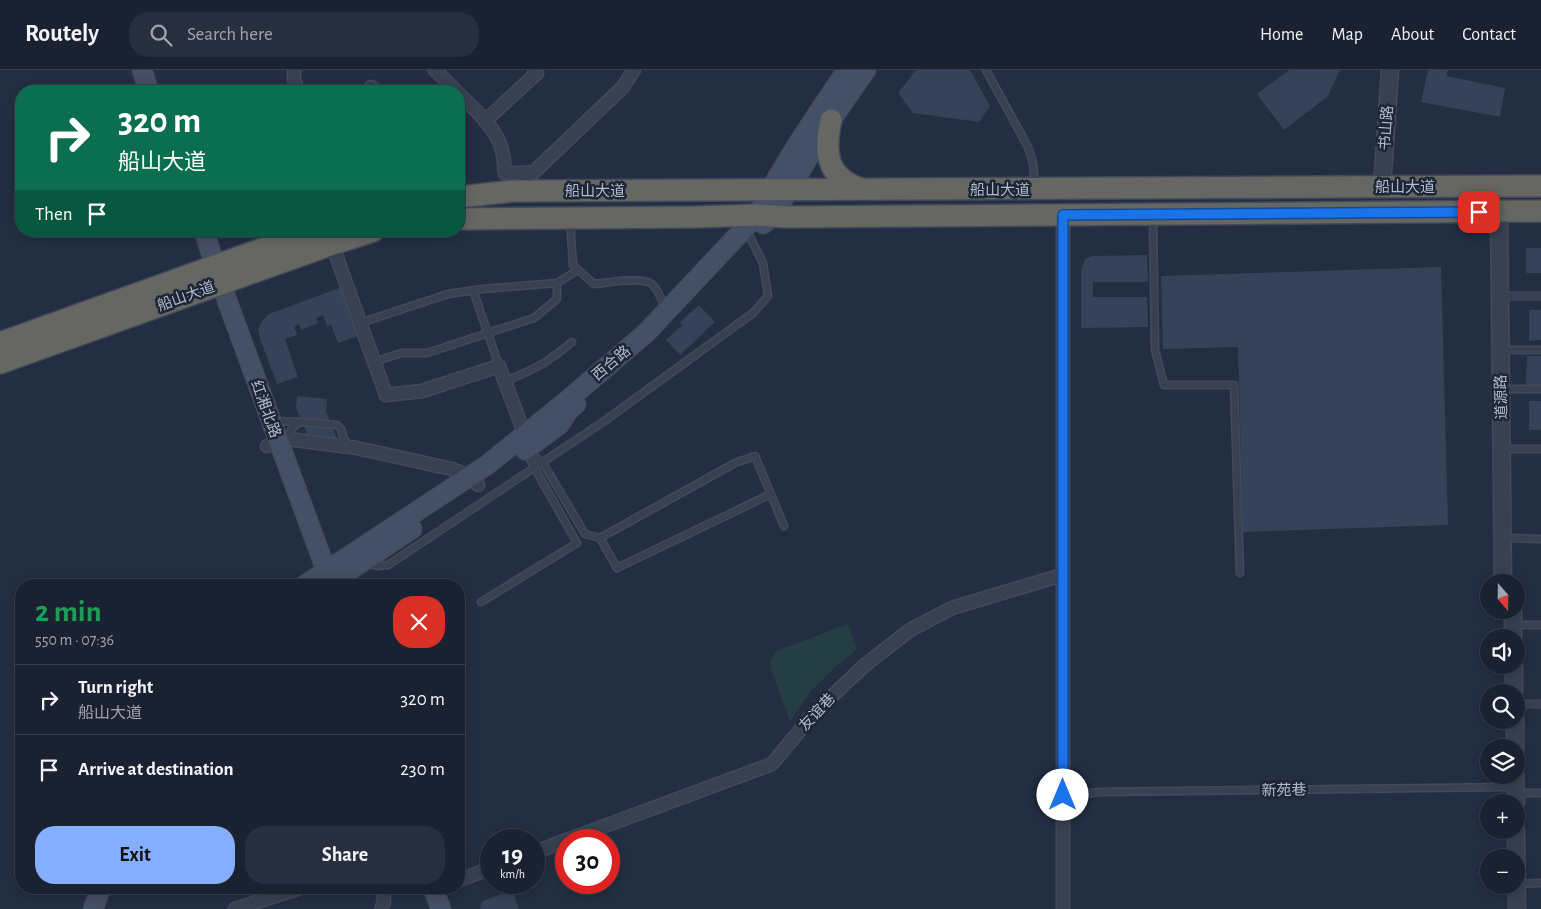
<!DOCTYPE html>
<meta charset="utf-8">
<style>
body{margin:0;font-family:"Alegreya Sans","Noto Sans SC",sans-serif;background:#272f3e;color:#f1f3f6;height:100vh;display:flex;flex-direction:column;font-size:19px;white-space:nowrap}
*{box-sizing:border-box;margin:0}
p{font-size:16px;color:#9fa4ac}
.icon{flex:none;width:28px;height:28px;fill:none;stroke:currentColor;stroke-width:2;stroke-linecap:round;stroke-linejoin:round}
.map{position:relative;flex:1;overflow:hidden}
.drawer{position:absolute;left:15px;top:509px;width:450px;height:315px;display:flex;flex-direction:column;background:#1a2232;border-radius:20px;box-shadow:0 2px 12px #0003,0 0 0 1px #383f4d}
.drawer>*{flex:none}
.top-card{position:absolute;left:15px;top:15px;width:450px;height:152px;border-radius:20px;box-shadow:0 2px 12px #0003,0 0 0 1px #383f4d;background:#0b6e4f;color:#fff;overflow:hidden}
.needle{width:32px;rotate:160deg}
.tools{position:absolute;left:1480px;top:504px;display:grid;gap:10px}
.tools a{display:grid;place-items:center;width:45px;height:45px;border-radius:50%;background:#1a2232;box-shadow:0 2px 12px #0003,0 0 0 1px #383f4d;font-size:25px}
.speed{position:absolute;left:480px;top:759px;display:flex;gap:10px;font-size:25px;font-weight:700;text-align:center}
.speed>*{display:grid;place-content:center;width:65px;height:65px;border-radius:50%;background:#1a2232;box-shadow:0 2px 12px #0003,0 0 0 1px #383f4d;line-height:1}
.speed small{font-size:12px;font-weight:400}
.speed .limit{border:8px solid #d22;background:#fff;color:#111}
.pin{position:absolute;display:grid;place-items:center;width:42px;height:42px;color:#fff;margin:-21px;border-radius:10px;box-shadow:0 2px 8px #0006}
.me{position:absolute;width:55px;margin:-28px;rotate:0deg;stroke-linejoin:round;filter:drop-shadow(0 0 4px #0008)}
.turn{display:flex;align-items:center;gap:18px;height:105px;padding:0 20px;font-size:22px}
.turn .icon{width:65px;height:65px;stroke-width:2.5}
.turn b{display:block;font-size:35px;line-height:42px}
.then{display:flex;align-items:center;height:48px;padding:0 20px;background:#0003;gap:10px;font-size:19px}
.round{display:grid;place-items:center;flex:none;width:52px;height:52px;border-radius:20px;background:#272f3e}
.head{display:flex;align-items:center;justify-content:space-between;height:85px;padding:0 20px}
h1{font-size:30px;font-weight:700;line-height:38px;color:#1e9e55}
.action{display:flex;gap:10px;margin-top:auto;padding:10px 20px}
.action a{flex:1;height:58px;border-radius:20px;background:#86aeff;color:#111;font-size:20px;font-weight:700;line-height:58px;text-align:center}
.action a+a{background:#272f3e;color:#f1f3f6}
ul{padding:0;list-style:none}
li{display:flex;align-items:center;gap:15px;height:70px;padding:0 20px;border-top:1px solid #383f4d}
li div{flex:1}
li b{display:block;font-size:19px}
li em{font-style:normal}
header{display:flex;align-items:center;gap:30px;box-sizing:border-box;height:70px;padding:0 25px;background:#1a2232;border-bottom:1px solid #383f4d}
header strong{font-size:24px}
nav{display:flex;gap:28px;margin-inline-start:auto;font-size:18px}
.search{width:350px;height:45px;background:#272f3e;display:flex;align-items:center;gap:12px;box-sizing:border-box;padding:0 18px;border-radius:20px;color:#9fa4ac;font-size:19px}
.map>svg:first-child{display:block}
.green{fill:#253e43}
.building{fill:#354258}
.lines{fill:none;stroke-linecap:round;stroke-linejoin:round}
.service-casing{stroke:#414a5a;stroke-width:9}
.minor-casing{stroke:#414a5a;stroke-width:15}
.tertiary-casing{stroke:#414a5a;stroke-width:19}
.secondary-casing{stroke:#414a5a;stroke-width:21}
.trunk-casing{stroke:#3f4959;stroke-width:24}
.service{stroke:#374151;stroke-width:6}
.minor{stroke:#374151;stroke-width:12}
.tertiary{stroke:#374151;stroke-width:16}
.secondary{stroke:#454f65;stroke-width:19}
.trunk{stroke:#666662;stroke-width:21}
.route-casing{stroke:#114b97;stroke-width:12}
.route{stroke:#1a73e8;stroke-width:9}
.labels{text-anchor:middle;stroke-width:5;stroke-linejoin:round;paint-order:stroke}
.street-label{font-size:15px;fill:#b4bccc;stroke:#1c2636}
</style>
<header>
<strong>Routely</strong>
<div class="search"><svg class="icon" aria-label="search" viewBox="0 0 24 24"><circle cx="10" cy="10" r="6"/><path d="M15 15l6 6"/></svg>Search here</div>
<nav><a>Home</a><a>Map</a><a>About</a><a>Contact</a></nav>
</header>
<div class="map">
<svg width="1541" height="839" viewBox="0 0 1541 839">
<rect width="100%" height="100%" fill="#232e42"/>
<path class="green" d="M848,554L857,579L834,598L812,620L790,651L770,597L771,589L776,581Z"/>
<path class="building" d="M916,0H970L990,36L979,52L913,43L898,23Z
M1289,0H1340L1328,26L1284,60L1257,24Z
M1428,0H1448L1446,6L1505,18L1500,47L1421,32Z
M1526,178H1541V203H1526Z
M1147,185L1148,212H1093V227H1147L1148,257L1081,258V201L1085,189L1092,186Z
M1441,197L1448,455L1243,462L1238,277L1163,279L1161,206Z
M342,217L361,265L338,273L331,255L327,256L323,245L316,248L318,253L301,260L299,254L294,256L297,265L285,269L298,307L277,314L260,269L258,259L262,251L269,244Z
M699,235L715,252L680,285L666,270L682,255L680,252Z
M1529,240H1541V270L1529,271Z
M1527,286H1541V315H1526Z
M297,326L327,329L326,341L338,371L309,368L296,338Z
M1529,331H1541V360H1529Z
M512,820L519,839H480L481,833L483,831Z"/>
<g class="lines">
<defs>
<path id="service" d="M986,0L1028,77L1033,93L1035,116
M1153,148L1155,280L1164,315H1234L1240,503
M570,150L573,195L594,214C608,213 645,205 654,216C659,222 662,231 665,238
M473,220L499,296
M1509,226H1541
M360,253L448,224L483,219L557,213L578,200
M1510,280H1541
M374,292L401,283H427L534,248L557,229V213
M505,311C534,300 548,292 572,272
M1510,319H1541
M274,351L300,352
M288,369L292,358L300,352L337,355L341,359L347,377
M1511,379H1541
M527,381L543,393L585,464L600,468L735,393L755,386L784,456
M600,468L617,498L771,424
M1512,468L1541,469
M367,493L377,496L388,495L603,352L753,243L768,226L763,193L749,165
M481,532L577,473L534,397L526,381
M1514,555H1541
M1516,634H1541
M1517,723H1541
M1063,725H1079L1099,722L1506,717
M1518,814L1541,813"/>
<path id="minor" d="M294,0V9L298,21
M435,0L456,21
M371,17L377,21
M459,24C475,40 496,57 502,80C504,87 504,96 505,103H525L526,110
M485,51L537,3L534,0
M525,103L534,102L623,17L634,0
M332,174L386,325L422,321L499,296L525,365
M267,376L288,369L357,378L452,399L469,406L478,415
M567,770L772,694L815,642L865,595L910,560L952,538L1062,505
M534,783L566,770
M459,810L491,798
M235,839L300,818
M381,839L384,832L383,819L387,818
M1063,839V145"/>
<path id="tertiary" d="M1382,117L1390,0
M1499,141L1503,512
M1513,540V568
M1514,595V622
M1515,650V678
M1515,705L1516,732
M1516,760L1517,839"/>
<path id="secondary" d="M142,0L149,21
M763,154L773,146L831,50L866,0
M204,161L221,214L330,511
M525,380L560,354L568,341L576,334
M329,514L412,459
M305,515L487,395L563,334L646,263L757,145C783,94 815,47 847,0
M433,818L441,839
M93,839L101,818"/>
<path id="trunk" d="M831,50C824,82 826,108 862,119
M459,127L513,121L1541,116
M459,149L696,147L757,145L787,147L1541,141
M0,273L312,161
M0,293L324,177L373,161"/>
</defs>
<use href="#service" class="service-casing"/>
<use href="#minor" class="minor-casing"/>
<use href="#tertiary" class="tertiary-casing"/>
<use href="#secondary" class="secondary-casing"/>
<use href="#trunk" class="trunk-casing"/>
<use href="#service" class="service"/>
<use href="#minor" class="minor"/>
<use href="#tertiary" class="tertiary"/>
<use href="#secondary" class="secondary"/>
<use href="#trunk" class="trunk"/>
</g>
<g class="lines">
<defs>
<path id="route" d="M1063,725V145L1479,142"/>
</defs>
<use href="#route" class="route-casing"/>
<use href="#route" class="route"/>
</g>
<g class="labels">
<g class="street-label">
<text transform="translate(1386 58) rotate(-86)" y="5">书山路</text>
<text x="1405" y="122">船山大道</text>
<text x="1000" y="125">船山大道</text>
<text x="595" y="126">船山大道</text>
<text transform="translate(186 226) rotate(-20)" y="5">船山大道</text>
<text transform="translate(611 293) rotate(-40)" y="5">西合路</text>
<text transform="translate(1501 327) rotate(-91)" y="5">道源路</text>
<text transform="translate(266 339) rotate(70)" y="5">红湘北路</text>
<text transform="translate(817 642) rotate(-47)" y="5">友谊巷</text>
<text transform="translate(1284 720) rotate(-1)" y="5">新苑巷</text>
</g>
</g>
</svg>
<div class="tools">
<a><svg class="needle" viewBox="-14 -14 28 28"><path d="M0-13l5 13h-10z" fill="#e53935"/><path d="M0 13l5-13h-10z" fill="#9fa4ac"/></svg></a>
<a><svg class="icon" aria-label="sound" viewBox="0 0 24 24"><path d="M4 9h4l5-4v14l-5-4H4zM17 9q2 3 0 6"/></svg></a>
<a><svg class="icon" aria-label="search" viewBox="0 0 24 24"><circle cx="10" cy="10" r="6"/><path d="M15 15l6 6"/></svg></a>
<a><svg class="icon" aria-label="layers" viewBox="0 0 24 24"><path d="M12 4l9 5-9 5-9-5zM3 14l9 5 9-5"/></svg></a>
<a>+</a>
<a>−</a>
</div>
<div class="speed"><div>19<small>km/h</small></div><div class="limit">30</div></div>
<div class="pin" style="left:1479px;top:142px;background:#d93025"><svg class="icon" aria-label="arrive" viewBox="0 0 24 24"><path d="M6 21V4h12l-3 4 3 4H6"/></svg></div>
<svg class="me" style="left:1063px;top:725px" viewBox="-20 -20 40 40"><circle r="19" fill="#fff"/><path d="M0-13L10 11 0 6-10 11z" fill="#1a73e8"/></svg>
<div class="top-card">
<div class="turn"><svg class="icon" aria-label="right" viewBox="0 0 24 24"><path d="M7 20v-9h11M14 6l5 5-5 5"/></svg><div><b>320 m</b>船山大道</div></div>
<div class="then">Then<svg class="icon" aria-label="arrive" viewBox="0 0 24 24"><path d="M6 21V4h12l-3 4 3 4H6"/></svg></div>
</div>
<section class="drawer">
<div class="head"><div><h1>2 min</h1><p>550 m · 07:36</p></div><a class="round" style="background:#d93025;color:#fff"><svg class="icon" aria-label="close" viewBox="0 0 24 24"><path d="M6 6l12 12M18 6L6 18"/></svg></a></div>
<ul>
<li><svg class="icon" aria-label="right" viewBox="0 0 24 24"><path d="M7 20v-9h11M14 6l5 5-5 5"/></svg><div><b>Turn right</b><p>船山大道</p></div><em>320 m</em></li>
<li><svg class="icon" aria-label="arrive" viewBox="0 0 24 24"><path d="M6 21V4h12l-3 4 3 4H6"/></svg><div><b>Arrive at destination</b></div><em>230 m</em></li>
</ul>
<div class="action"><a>Exit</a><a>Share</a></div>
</section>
</div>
